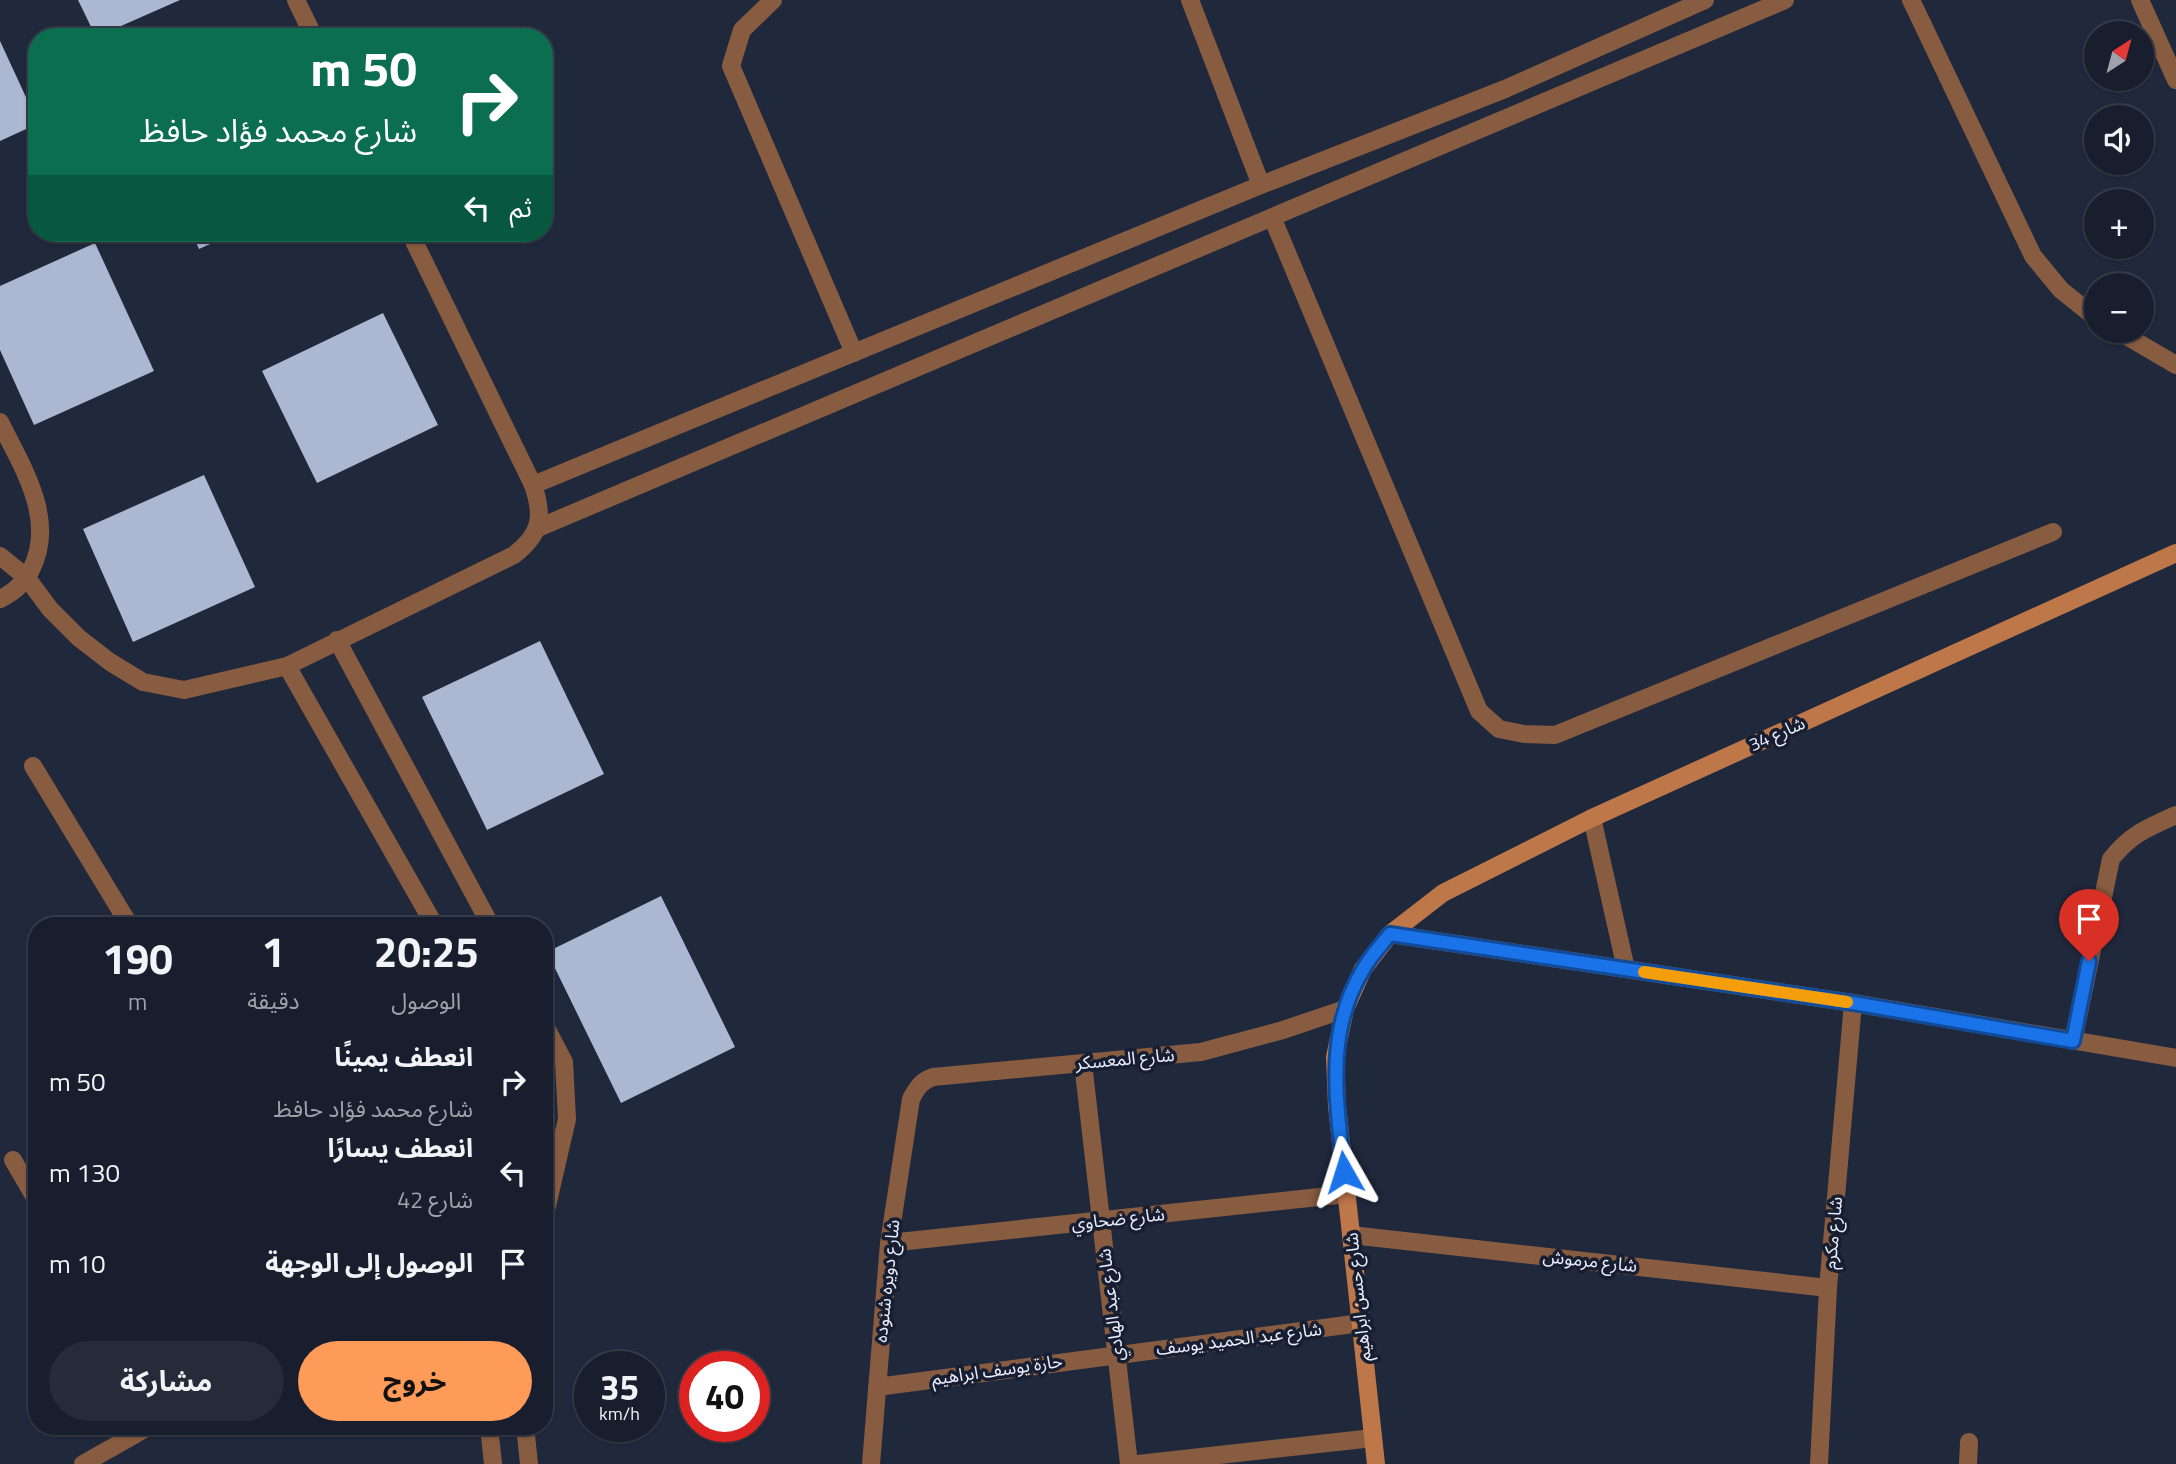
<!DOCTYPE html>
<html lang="ar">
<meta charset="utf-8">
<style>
body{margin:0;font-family:"Titillium Web","Noto Sans Arabic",sans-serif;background:#252b39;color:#f1f3f6;direction:rtl;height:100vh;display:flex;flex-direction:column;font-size:26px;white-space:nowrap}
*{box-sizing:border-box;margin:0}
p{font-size:23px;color:#9fa2aa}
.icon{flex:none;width:38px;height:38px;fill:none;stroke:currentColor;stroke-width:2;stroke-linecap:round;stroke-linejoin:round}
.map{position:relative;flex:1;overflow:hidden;direction:ltr}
.side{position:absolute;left:28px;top:917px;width:525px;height:518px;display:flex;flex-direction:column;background:#181e2d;border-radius:28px;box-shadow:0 2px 5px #0004,0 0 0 2px #363c49;direction:rtl}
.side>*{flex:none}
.banner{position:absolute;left:28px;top:28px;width:525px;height:214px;border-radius:28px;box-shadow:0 2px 5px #0004,0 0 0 2px #363c49;direction:rtl;background:#0b6e4f;color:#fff;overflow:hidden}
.needle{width:46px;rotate:36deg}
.controls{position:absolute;left:2084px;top:21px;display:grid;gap:14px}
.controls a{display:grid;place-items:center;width:70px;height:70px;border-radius:50%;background:#181e2d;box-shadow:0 2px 5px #0004,0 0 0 2px #363c49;font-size:35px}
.speed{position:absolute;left:574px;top:1351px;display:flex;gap:14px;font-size:35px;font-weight:700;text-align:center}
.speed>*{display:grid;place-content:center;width:91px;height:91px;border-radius:50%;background:#181e2d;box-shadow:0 2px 5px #0004,0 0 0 2px #363c49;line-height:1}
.speed small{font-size:18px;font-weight:400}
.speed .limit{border:10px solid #d22;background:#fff;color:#111}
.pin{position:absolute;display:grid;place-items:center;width:60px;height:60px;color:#fff;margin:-72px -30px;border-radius:50% 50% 50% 0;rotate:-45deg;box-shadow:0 0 7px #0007}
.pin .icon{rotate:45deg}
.me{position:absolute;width:77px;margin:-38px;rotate:354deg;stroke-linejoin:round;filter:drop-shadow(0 0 5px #0008)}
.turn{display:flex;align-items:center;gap:24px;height:147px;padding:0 21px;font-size:32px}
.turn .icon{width:91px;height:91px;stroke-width:2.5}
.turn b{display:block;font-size:49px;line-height:60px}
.then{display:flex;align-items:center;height:66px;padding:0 21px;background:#0003;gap:14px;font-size:26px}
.eta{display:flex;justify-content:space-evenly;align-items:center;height:119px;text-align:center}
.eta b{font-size:42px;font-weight:700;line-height:49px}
.cta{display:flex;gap:14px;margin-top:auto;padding:14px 21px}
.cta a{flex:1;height:80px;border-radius:42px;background:#fe9b59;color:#111;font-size:28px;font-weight:700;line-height:80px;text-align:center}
.cta a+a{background:#252b39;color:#f1f3f6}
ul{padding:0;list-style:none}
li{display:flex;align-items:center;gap:21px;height:91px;padding:0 21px}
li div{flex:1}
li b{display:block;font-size:26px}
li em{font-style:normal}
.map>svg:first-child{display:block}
.building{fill:#acb7d1}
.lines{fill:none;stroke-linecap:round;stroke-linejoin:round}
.lane{stroke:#885c40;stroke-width:18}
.street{stroke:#885c40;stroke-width:18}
.secondary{stroke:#bd7749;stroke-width:18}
.route-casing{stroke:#114b97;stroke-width:18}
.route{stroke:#1a73e8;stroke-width:12}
.slow{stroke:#f59e0b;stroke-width:12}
.labels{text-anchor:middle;stroke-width:7;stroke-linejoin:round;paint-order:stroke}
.street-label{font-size:18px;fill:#e8eefb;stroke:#171e31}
</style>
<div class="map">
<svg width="2176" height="1464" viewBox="0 0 2176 1464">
<rect width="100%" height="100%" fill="#20283c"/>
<path class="building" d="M78,0H180L96,37Z
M0,41L37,121V124L0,141Z
M192,233H235L199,249Z
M95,243L154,371L34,425L0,350V286Z
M383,313L438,425L317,483L262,371Z
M204,475L255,587L133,642L83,529Z
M540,641L604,774L487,830L422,697Z
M661,896L735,1047L621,1103L547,952Z"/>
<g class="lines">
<path class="lane" d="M773,0L742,30L731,66L854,353
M1190,0L1261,185
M1911,0L2033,256L2061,290L2096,318
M1272,217L1479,711L1499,729L1524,734L1555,735L2053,532
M2118,331L2176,365
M533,485L1261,185L1505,89L1705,0
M538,528L1785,0
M33,766L130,926
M13,1160L37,1201
M83,1464L150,1426"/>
<path class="street" d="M296,0L314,37
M2140,0L2176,80
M0,422C22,467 57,519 31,570C24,583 13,593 0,599
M0,556L27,578L50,609L79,638L110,662L143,682L184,690L287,666L514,555C541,534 544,517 533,485L410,233
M337,640L491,926
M287,666L435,926
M1592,818L1626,969
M1390,934L1853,1003L2176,1058
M544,1024L564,1062L567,1119L544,1219
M2073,1041L2111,859C2131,834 2147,828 2176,815
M1083,1063L1129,1464
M1351,1235L1828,1288
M889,1243L1347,1194
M877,1387L1361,1323
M489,1426L493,1464
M525,1426L529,1464
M871,1464L889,1243L911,1099C917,1088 920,1082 933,1077L1201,1052L1283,1030L1345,1009
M1138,1464L1373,1438
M1819,1464L1828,1288L1853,1003
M1968,1464L1969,1442"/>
<path class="secondary" d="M1376,1464L1337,1106L1335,1057L1345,1009L1363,969L1390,934L1443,893L1592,818L2176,553"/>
</g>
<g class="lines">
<defs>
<path id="route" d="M1344,1172C1337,1102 1324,1032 1364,968C1371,956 1381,945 1390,934L1853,1003L2073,1041L2089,961"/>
</defs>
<use href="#route" class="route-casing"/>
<use href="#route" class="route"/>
<path class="slow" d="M1644,972L1847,1002"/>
</g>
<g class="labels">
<g class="street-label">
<text transform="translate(1777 734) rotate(-24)" y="6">شارع 34</text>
<text transform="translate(1125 1059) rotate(-5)" y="6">شارع المعسكر</text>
<text transform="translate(1118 1219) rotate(-6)" y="6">شارع ضحاوي</text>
<text transform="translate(1833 1233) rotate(-85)" y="6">شارع مكرم</text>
<text transform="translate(1590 1261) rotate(6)" y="6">شارع مرموش</text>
<text transform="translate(887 1281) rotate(-84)" y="6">شارع دويره شنوده</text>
<text transform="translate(1358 1297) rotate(-96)" y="6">شارع حسن ابراهيم</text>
<text transform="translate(1111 1305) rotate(-97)" y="6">شارع عبد الهادي</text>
<text transform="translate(1239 1339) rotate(-7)" y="6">شارع عبد الحميد يوسف</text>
<text transform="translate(997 1370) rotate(-8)" y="6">حارة يوسف ابراهيم</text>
</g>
</g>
</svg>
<div class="controls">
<a><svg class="needle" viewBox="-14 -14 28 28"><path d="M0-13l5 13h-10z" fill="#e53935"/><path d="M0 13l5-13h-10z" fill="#9fa2aa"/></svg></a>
<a><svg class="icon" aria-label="sound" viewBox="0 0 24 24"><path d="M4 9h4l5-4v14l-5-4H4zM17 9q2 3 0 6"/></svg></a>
<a>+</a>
<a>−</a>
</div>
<div class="speed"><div>35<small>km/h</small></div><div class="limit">40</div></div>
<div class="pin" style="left:2089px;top:961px;background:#d93025"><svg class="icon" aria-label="arrive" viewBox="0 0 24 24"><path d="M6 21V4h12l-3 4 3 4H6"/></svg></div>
<svg class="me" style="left:1344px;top:1172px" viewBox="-20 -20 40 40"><path d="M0-17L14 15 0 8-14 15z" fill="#1a73e8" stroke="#fff" stroke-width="4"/></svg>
<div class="banner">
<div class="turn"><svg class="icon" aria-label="right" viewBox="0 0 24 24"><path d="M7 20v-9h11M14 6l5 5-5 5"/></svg><div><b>50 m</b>شارع محمد فؤاد حافظ</div></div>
<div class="then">ثم<svg class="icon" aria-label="left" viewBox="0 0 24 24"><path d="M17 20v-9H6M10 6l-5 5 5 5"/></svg></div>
</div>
<section class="side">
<div class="eta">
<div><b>20:25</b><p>الوصول</p></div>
<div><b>1</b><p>دقيقة</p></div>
<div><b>190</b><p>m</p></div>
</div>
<ul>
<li><svg class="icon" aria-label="right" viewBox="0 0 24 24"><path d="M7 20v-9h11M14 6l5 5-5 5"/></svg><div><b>انعطف يمينًا</b><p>شارع محمد فؤاد حافظ</p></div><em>50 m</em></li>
<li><svg class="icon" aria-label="left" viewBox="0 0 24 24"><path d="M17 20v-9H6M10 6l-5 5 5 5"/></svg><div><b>انعطف يسارًا</b><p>شارع 42</p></div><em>130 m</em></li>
<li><svg class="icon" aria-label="arrive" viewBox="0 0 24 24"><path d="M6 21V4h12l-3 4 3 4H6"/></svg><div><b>الوصول إلى الوجهة</b></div><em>10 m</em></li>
</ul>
<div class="cta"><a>خروج</a><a>مشاركة</a></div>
</section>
</div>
